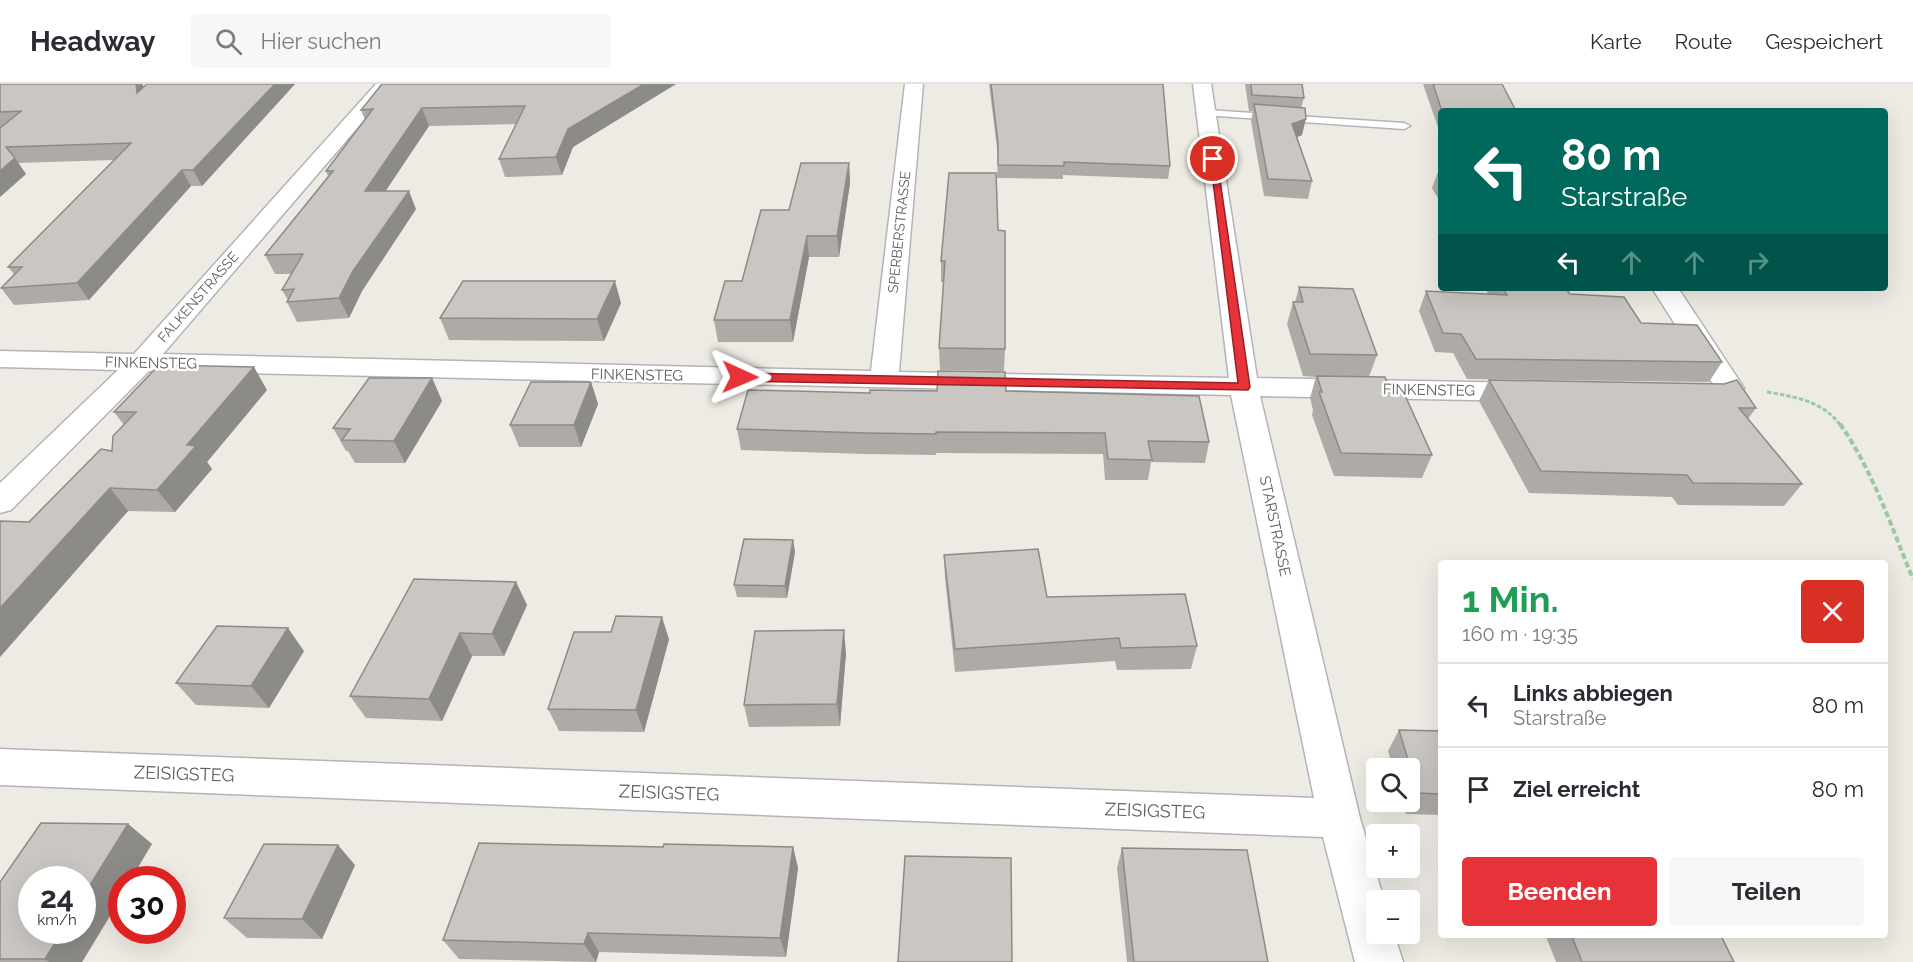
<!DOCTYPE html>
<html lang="de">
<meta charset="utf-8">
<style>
body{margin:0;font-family:Raleway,sans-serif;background:#f7f7f7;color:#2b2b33;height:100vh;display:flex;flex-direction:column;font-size:22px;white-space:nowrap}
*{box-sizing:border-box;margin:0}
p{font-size:20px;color:#7c7c81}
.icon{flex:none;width:33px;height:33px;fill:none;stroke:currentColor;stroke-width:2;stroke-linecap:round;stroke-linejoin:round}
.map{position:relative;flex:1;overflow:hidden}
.panel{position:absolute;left:1438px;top:476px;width:450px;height:378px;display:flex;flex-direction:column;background:#fff;border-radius:6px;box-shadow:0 6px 24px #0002}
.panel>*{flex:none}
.hud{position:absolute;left:1438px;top:24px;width:450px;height:183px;border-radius:6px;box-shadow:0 6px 24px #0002;background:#00695c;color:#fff;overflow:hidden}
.controls{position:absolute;left:1366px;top:674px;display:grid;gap:12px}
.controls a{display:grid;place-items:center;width:54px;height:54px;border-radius:6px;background:#fff;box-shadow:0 6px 24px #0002;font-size:30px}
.speed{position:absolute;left:18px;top:782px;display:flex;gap:12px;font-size:30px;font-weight:700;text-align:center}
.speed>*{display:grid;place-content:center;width:78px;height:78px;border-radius:50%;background:#fff;box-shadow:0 6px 24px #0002;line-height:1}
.speed small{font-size:15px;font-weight:400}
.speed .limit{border:9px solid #d22;background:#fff;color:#111}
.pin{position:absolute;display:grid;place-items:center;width:51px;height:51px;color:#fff;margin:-26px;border:3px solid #fff;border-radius:50%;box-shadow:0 2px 6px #0007}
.me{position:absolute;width:66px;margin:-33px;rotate:91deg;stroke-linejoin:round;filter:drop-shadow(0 0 4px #0008)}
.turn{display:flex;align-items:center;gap:21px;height:126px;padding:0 24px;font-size:27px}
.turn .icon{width:78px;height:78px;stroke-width:2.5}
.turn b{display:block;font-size:42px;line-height:51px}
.lanes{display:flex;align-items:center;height:57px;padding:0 24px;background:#0003;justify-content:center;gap:30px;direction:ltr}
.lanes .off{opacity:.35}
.round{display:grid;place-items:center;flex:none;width:63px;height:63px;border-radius:6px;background:#f7f7f7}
.headline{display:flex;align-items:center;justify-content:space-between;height:102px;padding:0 24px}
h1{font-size:36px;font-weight:700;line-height:45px;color:#1e9e55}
.action{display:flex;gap:12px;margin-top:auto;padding:12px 24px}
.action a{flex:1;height:69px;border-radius:6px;background:#e63239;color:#fff;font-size:24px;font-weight:700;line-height:69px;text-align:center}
.action a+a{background:#f7f7f7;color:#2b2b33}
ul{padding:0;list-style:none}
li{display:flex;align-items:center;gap:18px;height:84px;padding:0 24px;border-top:2px solid #e1e1e2}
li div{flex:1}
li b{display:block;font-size:22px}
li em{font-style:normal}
header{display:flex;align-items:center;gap:36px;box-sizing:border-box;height:84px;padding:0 30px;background:#fff;border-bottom:2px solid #e1e1e2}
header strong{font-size:28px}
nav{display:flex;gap:33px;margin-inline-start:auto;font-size:21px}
.search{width:420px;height:54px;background:#f7f7f7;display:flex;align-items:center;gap:15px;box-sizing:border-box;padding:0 21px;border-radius:6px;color:#7c7c81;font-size:22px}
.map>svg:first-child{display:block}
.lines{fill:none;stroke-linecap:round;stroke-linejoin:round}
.lane-casing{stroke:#b1b5b9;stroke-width:3}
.street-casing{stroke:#b1b5b9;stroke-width:3}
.path-far1{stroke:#9bc9a2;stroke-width:3;stroke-dasharray:4.5 2;stroke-linecap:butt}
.path{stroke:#9bc9a2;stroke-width:4;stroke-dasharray:6 3;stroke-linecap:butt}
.lane{fill:#fff;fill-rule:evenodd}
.street{fill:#fff;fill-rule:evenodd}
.wall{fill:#aeaaa6}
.shaded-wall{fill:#8d8b87}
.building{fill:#cac6c1;stroke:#8d8b87;stroke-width:1.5}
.route{fill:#e63239;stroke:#962025;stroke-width:1.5}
.labels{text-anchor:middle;stroke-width:5;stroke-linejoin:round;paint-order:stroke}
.far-street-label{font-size:14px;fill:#5c6164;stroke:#fff}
.street-label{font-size:15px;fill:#5c6164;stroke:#fff}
.near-street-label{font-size:18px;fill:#5c6164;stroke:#fff}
</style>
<header>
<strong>Headway</strong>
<div class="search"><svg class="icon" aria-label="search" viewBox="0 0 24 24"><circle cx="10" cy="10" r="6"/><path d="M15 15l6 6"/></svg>Hier suchen</div>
<nav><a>Karte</a><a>Route</a><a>Gespeichert</a></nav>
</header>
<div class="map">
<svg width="1913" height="878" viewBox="0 0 1913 878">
<rect width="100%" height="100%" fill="#eeebe4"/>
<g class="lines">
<defs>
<path id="lane" d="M1207,26L1404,39L1410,42L1404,45L1203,31V27Z"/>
<path id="street" d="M376,0H395L163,270L871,287L905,0H923L899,288L1229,294L1193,0H1211L1257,294L1528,299L1538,302L1542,308L1538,314L1528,317L1260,312L1360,734L1384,816H1377V849H1394L1403,878H1355L1323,753L0,701V665L1314,714L1231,311L149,287L11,426L0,429V399L118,286L0,283V267L134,270Z
M1652,204H1678L1744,304C1733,321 1700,321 1683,316L1679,310L1683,304L1713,300Z"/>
</defs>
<use href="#lane" class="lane-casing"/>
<use href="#street" class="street-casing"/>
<path class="path-far1" d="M1767,308C1796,313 1823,317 1841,342"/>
<path class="path" d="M1840,340C1873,387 1891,442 1913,495"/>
<use href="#lane" class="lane"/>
<use href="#street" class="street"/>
</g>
<path class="wall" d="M0,0H143V4L147,0H295L202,102H191L89,216L14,221L1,204L14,190L8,183L114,76L18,79L26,90L0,113Z
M382,0H676L573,63L562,91L505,93L499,75L516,40L429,42L385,107L416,125L362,207L349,234L297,238L287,218L288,216L282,206L292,190H275L265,171L328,92L326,87L365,36L361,26Z
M989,0H1163L1170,82L1168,95L1063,91V95L997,94L998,72Z
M1245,0H1302L1304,14L1301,24L1302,51L1297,53L1312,97L1308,115L1264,112L1251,37L1253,27H1249Z
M1423,0H1502L1516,27H1442V55Z
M849,79L850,99L839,173H809L793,258H718L714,236L742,197L789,126Z
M1439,85L1442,86V121L1432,104Z
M998,146L1005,265L1004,287L940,286L939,264L944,198H941V177Z
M1299,203L1377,271L1369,293L1391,309L1432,371L1422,394L1334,392L1312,331L1313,326L1310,314L1316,293L1303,292L1287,240L1293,218H1295Z
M1485,204H1565L1570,210L1641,239L1722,278L1709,298L1467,295L1453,269L1435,268L1419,227L1426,207L1488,210Z
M621,219L604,257L449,256L440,234Z
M432,294L442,317L405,379H355L348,367H346L333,344Z
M1489,296L1756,324L1748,335L1802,400L1784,422L1678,421L1672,413L1529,409L1479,317Z
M591,298L598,320L581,363H519L510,341Z
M267,306L207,378L212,385L175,428L128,427L0,573V437L29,438L112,367L124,341L114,328Z
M1006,307L1209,358L1205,379L1151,378L1148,396H1105L1103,370L936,369V371L866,370L741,366L737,345L870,309Z
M793,456L795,468L787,514L737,513L734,501Z
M944,471L1047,513L1197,562L1191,585L1117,586L1115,577L955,588L945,494Z
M516,498L527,521L504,572H472L442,637L366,634L350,612Z
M669,555L644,648L559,647L548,625Z
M304,567L269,624L196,621L176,599Z
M846,569L840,642L749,643L744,621Z
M1399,646L1442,647V731L1406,730L1402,717H1410V684H1393L1388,667Z
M128,740L152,760L122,795V812L82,878H0V798Z
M663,763H793L798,784L786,873L599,868L596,878L459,875L443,856Z
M1122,764L1268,878H1127L1117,784Z
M355,781L322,855L247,854L224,834Z
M1545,850H1720L1734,878H1556Z"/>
<path class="shaded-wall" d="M136,0H143L145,24L137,9Z
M275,0H295L202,102L193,86Z
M644,0H676L573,63L562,91L556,73L568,45Z
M422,24L429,42L373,126L365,107Z
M1306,35L1302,51L1288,57L1292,40Z
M15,74L26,90L0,113V87Z
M849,79L850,99L839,173L837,152Z
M182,86L191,102L89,216L77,199Z
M409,107L416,125L362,207L349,234L339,214L353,187Z
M807,152L809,173L793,258L790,236Z
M615,197L621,219L604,257L597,235Z
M254,283L267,306L207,378L212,385L175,428L157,406L187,361Z
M432,294L442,317L405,379L394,357Z
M591,298L598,320L581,363L574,341Z
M110,404L128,427L0,573V524Z
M793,456L795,468L787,514L785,502Z
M516,498L527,521L504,572L492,550Z
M662,533L669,555L644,648L636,626Z
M288,544L304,567L269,624L251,602Z
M844,546L846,569L840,642L837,620Z
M460,549L472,572L442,637L429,615Z
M128,740L152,760L131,795H122V812L82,878H49L45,875L63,846H82V814Z
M338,761L355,781L322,855L302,835Z
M793,763L798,784L786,873L780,854Z
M588,849L599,868L596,878L584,860Z"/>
<path class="building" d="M0,0H136L137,9L147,0H275L193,86H182L77,199L1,204L22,183H8L131,59L6,63L15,74L0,87V44L21,27L0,28Z
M382,0H644L568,45L556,73L499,75L525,22L422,24L365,107H409L353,187L339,214L287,218L294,205L282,206L303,170L265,171L333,87H326L373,25L361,26Z
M991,0H1163L1170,82L1064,78V82L998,81V59Z
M1251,0H1302L1304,14L1252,11Z
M1433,0H1502L1516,27H1442Z
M1254,20L1305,24L1306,35L1292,40L1312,97L1268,95Z
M801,79H849L837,152H807L790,236H714L725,197H742L761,126H789Z
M949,89H996L998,146L1005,147V265L939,264L945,177H941Z
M463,197H615L597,235L440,234Z
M1299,203L1353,205L1377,271L1310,270L1293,218H1303Z
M1503,204H1565L1570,210L1624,213L1641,239L1697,241L1722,278L1476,275L1461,250L1443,249L1426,207L1507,211Z
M159,281L254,283L187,361L196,362L157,406L110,404L0,524V437L29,438L101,365L112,367L113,352L136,328H114Z
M938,287L1005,288L1006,307L1199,312L1209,358L1148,357L1152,376L1108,375L1105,349L936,348V350L865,349L737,345L748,306L870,309V306L937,307Z
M1317,292L1385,293L1391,309H1404L1432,371L1341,369L1319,308H1322Z
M369,294H432L394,357L342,356L350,345L333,344Z
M1489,296L1724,300L1737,296L1756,324H1739L1802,400L1693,399L1687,391L1541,387Z
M531,298H591L574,341H510Z
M744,455L793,456L785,502L734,501Z
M1038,465L1047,513L1185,510L1197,562L1121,564L1119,554L955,565L944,471Z
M414,495L516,498L492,550L460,549L429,615L350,612Z
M616,532L662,533L636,626L548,625L574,548H611Z
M217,542L288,544L251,602L176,599Z
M844,546L837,620L744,621L755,547Z
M1399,646L1442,647V710L1418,709Z
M41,739L128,740L82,814V795H32V846H63L45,875H0V798Z
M479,759L663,763L664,760L793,763L780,854L588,849L584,860L443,856Z
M264,760L338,761L302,835L224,834Z
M1122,764L1247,766L1268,878H1134Z
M905,772L1011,774L1012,878H898Z
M1571,850H1720L1734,878H1582Z"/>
<path class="route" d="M1210,73L1217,75L1250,303L1248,306L740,297L734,293L740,289L1238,299Z"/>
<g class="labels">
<g class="far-street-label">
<text transform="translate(899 148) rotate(-84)" y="5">SPERBERSTRASSE</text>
<text transform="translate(198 213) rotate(-49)" y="5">FALKENSTRASSE</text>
</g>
<g class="street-label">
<text transform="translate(151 279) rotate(1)" y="5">FINKENSTEG</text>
<text transform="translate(637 291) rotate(1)" y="5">FINKENSTEG</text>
<text transform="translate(1429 306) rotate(1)" y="5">FINKENSTEG</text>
<text transform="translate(1275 442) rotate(78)" y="5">STARSTRASSE</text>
</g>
<g class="near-street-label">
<text transform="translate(184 690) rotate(2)" y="6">ZEISIGSTEG</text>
<text transform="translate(669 709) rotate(2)" y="6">ZEISIGSTEG</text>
<text transform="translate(1155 727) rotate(2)" y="6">ZEISIGSTEG</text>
</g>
</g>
</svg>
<div class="controls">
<a><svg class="icon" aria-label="search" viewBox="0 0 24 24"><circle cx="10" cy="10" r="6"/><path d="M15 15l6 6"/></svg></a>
<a>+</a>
<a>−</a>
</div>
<div class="speed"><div>24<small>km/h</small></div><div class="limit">30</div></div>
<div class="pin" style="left:1213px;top:75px;background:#d93025"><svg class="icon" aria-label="arrive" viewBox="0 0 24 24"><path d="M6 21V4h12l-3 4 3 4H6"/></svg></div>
<svg class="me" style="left:740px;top:293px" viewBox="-20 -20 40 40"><path d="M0-17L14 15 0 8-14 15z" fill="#e63239" stroke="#fff" stroke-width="4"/></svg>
<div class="hud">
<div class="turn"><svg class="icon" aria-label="left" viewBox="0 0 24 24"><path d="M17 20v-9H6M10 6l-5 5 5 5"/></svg><div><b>80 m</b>Starstraße</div></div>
<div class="lanes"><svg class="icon" aria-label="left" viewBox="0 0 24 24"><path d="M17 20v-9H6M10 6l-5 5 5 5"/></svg><svg class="icon off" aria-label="ahead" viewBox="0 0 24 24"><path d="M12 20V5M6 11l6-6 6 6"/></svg><svg class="icon off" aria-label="ahead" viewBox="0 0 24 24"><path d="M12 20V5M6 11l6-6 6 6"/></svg><svg class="icon off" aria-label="right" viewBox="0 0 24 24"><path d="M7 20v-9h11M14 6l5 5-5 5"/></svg></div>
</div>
<section class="panel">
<div class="headline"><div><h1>1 Min.</h1><p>160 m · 19:35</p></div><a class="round" style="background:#d93025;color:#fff"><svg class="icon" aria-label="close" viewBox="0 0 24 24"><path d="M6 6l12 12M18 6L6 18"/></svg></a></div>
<ul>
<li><svg class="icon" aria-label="left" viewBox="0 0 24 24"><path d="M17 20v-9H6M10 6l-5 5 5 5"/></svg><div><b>Links abbiegen</b><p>Starstraße</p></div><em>80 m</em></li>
<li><svg class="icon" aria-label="arrive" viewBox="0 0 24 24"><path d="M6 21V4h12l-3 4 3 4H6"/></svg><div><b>Ziel erreicht</b></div><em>80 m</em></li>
</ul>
<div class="action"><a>Beenden</a><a>Teilen</a></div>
</section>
</div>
